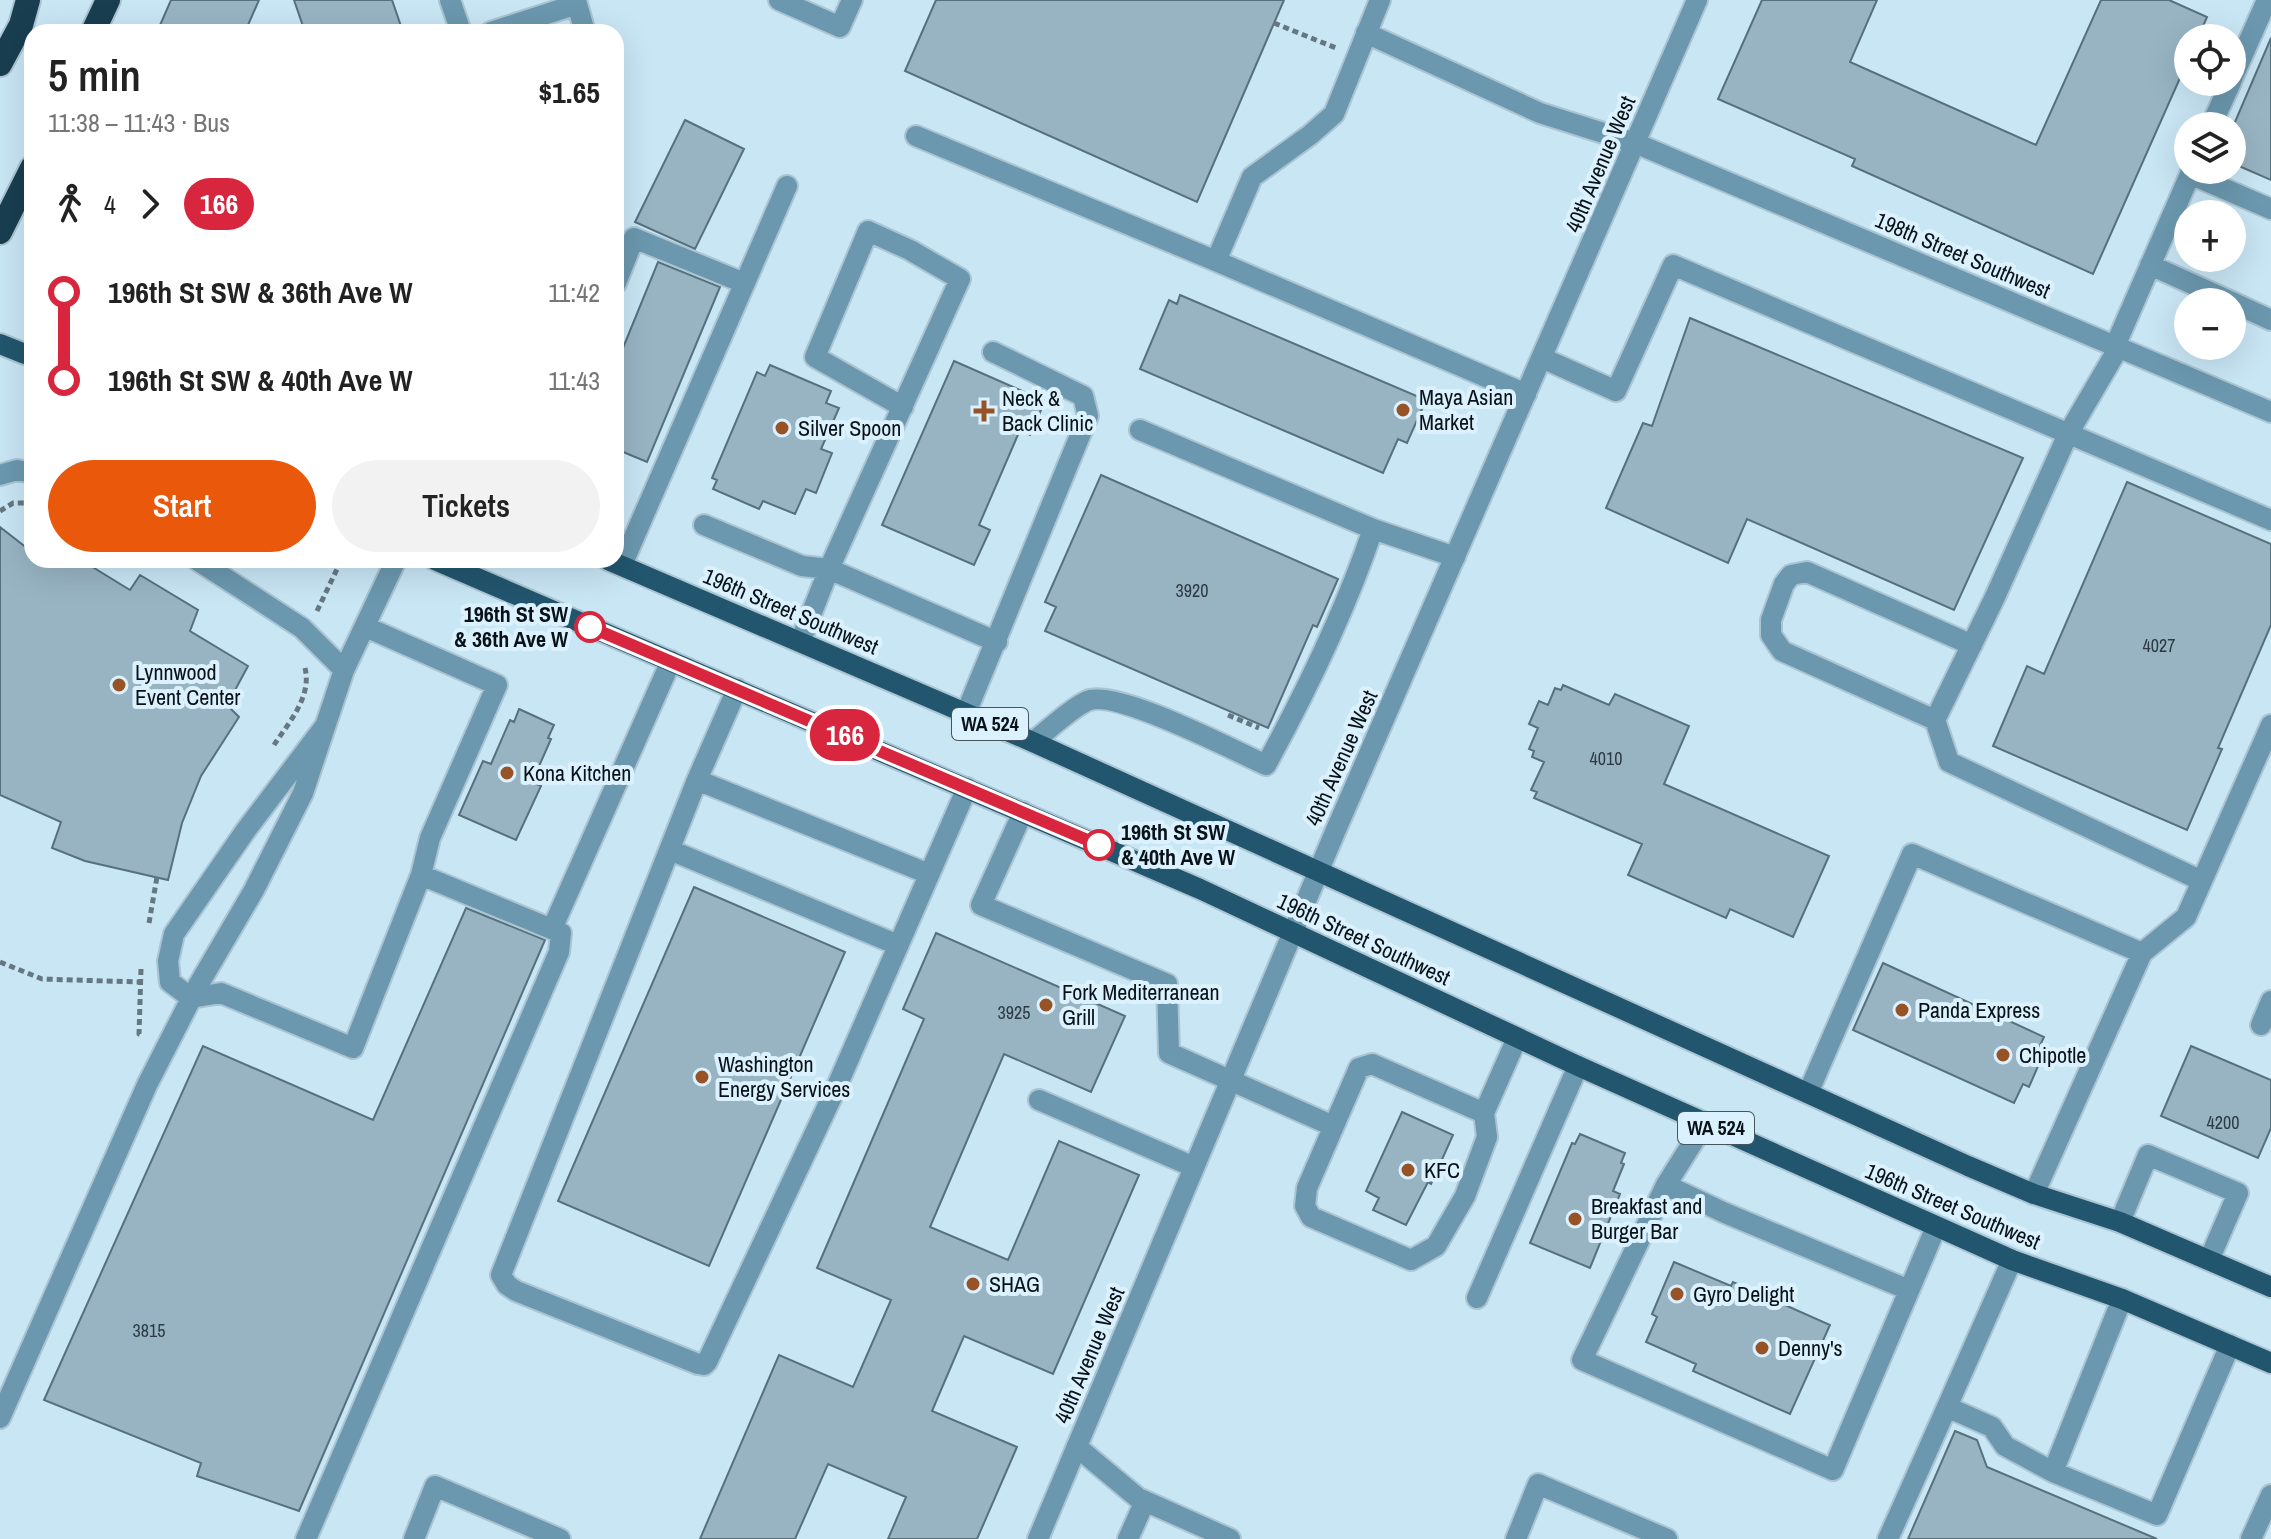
<!DOCTYPE html>
<html lang="en">
<head>
<meta charset="utf-8">
<style>
	body { margin:0; font-family:"Archivo Narrow",sans-serif; background:#f2f2f2; color:#222; height:100vh; display:flex; flex-direction:column; font-size:30px; white-space:nowrap }
	* { box-sizing:border-box; margin:0 }
	p { font-size:26px; color:#767676 }
	.icon { flex:none; width:44px; height:44px; fill:none; stroke:currentColor; stroke-width:2; stroke-linecap:round; stroke-linejoin:round }
	.map { position:relative; flex:1; overflow:hidden }
	.drawer { position:absolute; left:24px; top:24px; width:600px; height:544px; display:flex; flex-direction:column; background:#fff; border-radius:24px; box-shadow:0 8px 32px #0002 }
	.drawer>* { flex:none }
	.badge { padding:0 16px; border-radius:26px; font-size:28px; line-height:52px }
	.tools { position:absolute; left:2174px; top:24px; display:grid; gap:16px }
	.tools a { display:grid; place-items:center; width:72px; height:72px; border-radius:50%; background:#fff; box-shadow:0 8px 32px #0002; font-size:40px }
	.map>.badge { position:absolute; translate:-50% -50%; box-shadow:0 0 0 4px #fff }
	.legs { display:flex; align-items:center; gap:12px; height:88px; padding:0 24px; font-size:26px }
	.legs p { margin-inline-start:auto }
	.head { display:flex; align-items:center; justify-content:space-between; height:136px; padding:0 24px }
	h1 { font-size:44px; font-weight:600; line-height:60px }
	.action { display:flex; gap:16px; margin-top:auto; padding:16px 24px }
	.action a { flex:1; height:92px; border-radius:48px; background:#ea580c; color:#fff; font-size:32px; font-weight:600; line-height:92px; text-align:center }
	.action a+a { background:#f2f2f2; color:#222 }
	ul { padding:0 24px; list-style:none }
	li { display:flex; align-items:center; gap:28px; height:88px; font-size:30px }
	li i { display:grid; place-items:center; width:12px; height:100%; margin:0 10px; background:currentColor }
	li i::after { content:''; width:20px; height:20px; margin:-10px; border:6px solid; border-radius:50%; background:#fff }
	li p { margin-inline-start:auto }
	li:first-child i { background:linear-gradient(#0000 50%,currentColor 0) }
	li:last-child i { background:linear-gradient(currentColor 50%,#0000 0) }
	.map>svg:first-child { display:block }
	.building { fill:#98b4c3; stroke:#56707e; stroke-width:2 }
	.lines { fill:none; stroke-linecap:round; stroke-linejoin:round }
	.service-casing { stroke:#aac4d2; stroke-width:24 }
	.minor-casing { stroke:#aac4d2; stroke-width:24 }
	.tertiary-casing { stroke:#aac4d2; stroke-width:24 }
	.primary-casing { stroke:#aac4d2; stroke-width:24 }
	.motorway-casing { stroke:#aac4d2; stroke-width:28 }
	.path { stroke:#657882; stroke-width:5; stroke-dasharray:6 4; stroke-linecap:butt }
	.service { stroke:#6b98af; stroke-width:20 }
	.minor { stroke:#6b98af; stroke-width:20 }
	.tertiary { stroke:#6b98af; stroke-width:20 }
	.primary { stroke:#22566e; stroke-width:20 }
	.motorway { stroke:#183e50; stroke-width:24 }
	.line-1-casing { stroke:#fff; stroke-width:18 }
	.line-1 { stroke:#d7263d; stroke-width:12 }
	.poi-dot { fill:#975325; stroke:#dbf2fe; stroke-width:3 }
	.stop-1-dot { fill:#fff; stroke:#d7263d; stroke-width:4 }
	.labels { text-anchor:middle; stroke-width:8; stroke-linejoin:round; paint-order:stroke }
	.number-label { font-size:18px; fill:#2c3a43 }
	.shield { fill:#dbf2fe; stroke:#47555d; stroke-width:2 }
	.shield-label { font-size:20px; font-weight:bold; fill:#081218 }
	.street-label { font-size:22px; fill:#081218; stroke:#dbf2fe }
	.poi-label { font-size:22px; fill:#081218; stroke:#dbf2fe; text-anchor:start }
	.stop-label { font-size:22px; font-weight:bold; fill:#081218; stroke:#dbf2fe; text-anchor:end }
</style>
</head>
<body>
<div class="map">
<svg width="2271" height="1539" viewBox="0 0 2271 1539">
	<rect width="100%" height="100%" fill="#c9e6f5"/>
	<path class="building" d="M171,0h88l-14,32h-88z
		M294,0h98l11,32h-98z
		M936,0h348l-87,202 -292,-131z
		M1762,0h115l-27,62 186,83 65,-145h68l38,17 -9,21h-10v22l-95,214 -241,-108 3,-7 -137,-60z
		M2271,38v142l-39,-17v-34z
		M685,120l59,29 -49,100 -60,-27z
		M658,262l62,25 -73,175 -31,-13v-84z
		M1180,295l246,105 -19,43 -9,-4 -15,34 -243,-104 29,-69 8,4z
		M1690,318l333,140 -69,152 -207,-91 -19,44 -122,-55 37,-85 9,3z
		M954,361l91,40 -15,34 -10,-5 -41,95 11,5 -16,35 -92,-40z
		M770,365l61,26 -5,12 13,5 -18,41 11,4 -16,40 -10,-4 -11,25 -32,-13 -4,8 -46,-20 4,-9 -5,-2 45,-106 8,4z
		M1101,475l237,104 -21,48 -4,-2 -45,103 -223,-97 11,-24 -11,-5z
		M2127,482l144,62v81l-53,123 4,1 -35,81 -194,-84 34,-80 17,8z
		M0,527l32,25v8h49l49,30 10,-15 58,35 -8,21 58,35 -21,39 12,12 -38,59 -19,47 -14,57 -83,-19 -33,-13 9,-26 -61,-27z
		M1563,685l46,20 6,-11 74,32 -25,58 165,72 -36,81 -63,-28 -4,9 -98,-43 14,-31 -108,-46 3,-6 -6,-2 13,-28 -12,-5 2,-6 -5,-2 9,-21 -9,-4 10,-23 9,4 7,-17 6,2z
		M519,709l35,16 -6,13 3,1 -19,43 9,4 -25,54 -57,-25 24,-54 8,3 19,-44 4,2z
		M694,887l151,65 -136,314 -151,-65z
		M466,908l79,32 -246,571 -102,-35 4,-13 -157,-63 159,-354 170,74z
		M936,933l189,83 -34,76 -87,-38 -74,173 78,33 51,-119 80,34 -86,199 -89,-38 -32,75 85,36 -40,92h-89l18,-42 -78,-33 -33,75h-95l79,-184 74,32 38,-87 -74,-32 107,-249 -21,-10z
		M1883,963l161,74 -8,17 6,3 -13,30 -6,-3 -9,19 -161,-73z
		M2191,1046l80,34v48l-13,30 -97,-42z
		M1402,1112l51,23 -22,49 -3,-2 -22,43 -33,-15 6,-12 -13,-7z
		M1580,1134l45,19 -4,10 3,1 -11,27 7,3 -30,74 -60,-25 42,-100 3,1z
		M1674,1262l57,24 2,-4 97,43 -40,89 -97,-43 3,-7 -50,-22 11,-25 -5,-3z
		M1955,1431l22,9 10,27 170,72h-249z"/>
	<g class="lines">
		<defs>
			<path id="service" d="M450,0l11,32
				M779,0l61,27 12,-27
				M1380,0l-46,114 -24,21 -58,42 -36,84 310,133
				M491,32l86,-28 8,28
				M1366,33l174,80 95,30
				M2232,79l35,-79
				M2211,126l20,-44
				M916,136l300,125
				M2190,174l81,35
				M2150,265l82,37
				M616,283l18,-45 110,45
				M2232,302l39,18
				M2115,346l77,-176
				M2119,347l-51,87 -73,163 -60,123 14,42 253,119
				M1542,358l74,33 57,-126 598,255
				M903,407l-88,-50 53,-126 42,19 50,29 -131,290 168,73
				M1140,430l233,99
				M0,475l17,-5 15,3
				M704,525l98,41 27,3 -28,71
				M197,560l105,68 42,42
				M622,565l165,-379
				M366,627l131,58 -67,153 -9,37
				M737,689l-40,91 -196,495 6,10 9,6 182,73 6,1 3,-3 130,-276 130,-298
				M966,713l122,-297 -5,-20 -90,-44
				M1935,720l-153,-69 -11,-16v-15l13,-36 7,-9 16,-3 165,73
				M1033,742c15,-12 37,-33 54,-41 28,-13 148,50 179,64 42,-77 79,-153 107,-236l82,28
				M697,780l232,94
				M1023,812l-42,93 186,79 2,69 164,73
				M670,850l228,95
				M552,929l119,-268
				M2142,953l44,-36 85,-192
				M2261,1025l10,-24
				M1808,1093l104,-239 230,99 -108,241
				M1039,1100l155,67
				M1484,1113l-112,-49 -13,4 -52,120 -2,18 6,11 100,43 25,-14 29,-50 22,-59 -3,-24 33,-75
				M1705,1123l-39,62 -84,175 251,110 103,-243
				M1666,1185l59,28 184,77
				M2120,1222l28,-67 90,38 -29,67
				M2012,1260l-65,147 45,20 13,19 48,26
				M1477,1298l101,-232
				M2122,1299l-69,173 104,43 73,-170
				M0,1418l147,-333 49,-96 58,-99 49,-97 41,-123 52,-110
				M1077,1447l61,51 92,41
				M306,1539l253,-587 2,-19 -140,-58 -68,173 -132,-55 -30,5 -21,-16 -2,-21 6,-27 72,-104 79,-104
				M414,1539l21,-53 125,53
				M1128,1539l17,-38
				M1516,1539l22,-55 129,55
				M1888,1539l59,-132
				M2251,1539l20,-44"/>
			<path id="minor" d="M1635,143l636,269"/>
			<path id="tertiary" d="M1038,1539l297,-707 362,-832"/>
			<path id="primary" d="M0,344l25,10 7,-1
				M435,560l765,329 378,177 434,194 110,39 149,64
				M608,560l425,182 935,424 66,28 86,28 151,65"/>
			<path id="motorway" d="M93,32l15,-32
				M0,64l21,-39 7,-25
				M0,232l32,-64"/>
		</defs>
		<use href="#service" class="service-casing"/>
		<use href="#minor" class="minor-casing"/>
		<use href="#tertiary" class="tertiary-casing"/>
		<use href="#primary" class="primary-casing"/>
		<use href="#motorway" class="motorway-casing"/>
		<path class="path" d="M1274,23l62,25
			M0,511l13,-8h19
			M317,611l22,-46
			M1228,715l31,13
			M274,745c15,-23 38,-48 31,-77
			M149,923l8,-46
			M0,962l42,17 97,3
			M141,969l-2,65 4,2"/>
		<use href="#service" class="service"/>
		<use href="#minor" class="minor"/>
		<use href="#tertiary" class="tertiary"/>
		<use href="#primary" class="primary"/>
		<use href="#motorway" class="motorway"/>
	</g>
	<g class="lines">
		<defs>
			<path id="line-1" d="M590,627l509,218"/>
		</defs>
		<use href="#line-1" class="line-1-casing"/>
		<use href="#line-1" class="line-1"/>
	</g>
	<g class="poi-dot">
		<circle cx="1403" cy="410" r="8"/>
		<path d="M980 399h8v8h8v8h-8v8h-8v-8h-8v-8h8z"/>
		<circle cx="782" cy="428" r="8"/>
		<circle cx="119" cy="685" r="8"/>
		<circle cx="507" cy="773" r="8"/>
		<circle cx="1046" cy="1005" r="8"/>
		<circle cx="1902" cy="1010" r="8"/>
		<circle cx="2003" cy="1055" r="8"/>
		<circle cx="702" cy="1077" r="8"/>
		<circle cx="1408" cy="1170" r="8"/>
		<circle cx="1575" cy="1219" r="8"/>
		<circle cx="973" cy="1284" r="8"/>
		<circle cx="1677" cy="1294" r="8"/>
		<circle cx="1762" cy="1348" r="8"/>
	</g>
	<g class="stop-1-dot">
		<circle cx="590" cy="627" r="14"/>
		<circle cx="1099" cy="845" r="14"/>
	</g>
	<g class="labels">
		<g class="number-label">
			<text x="1192" y="597">3920</text>
			<text x="2159" y="652">4027</text>
			<text x="1606" y="765">4010</text>
			<text x="1014" y="1019">3925</text>
			<text x="2223" y="1129">4200</text>
			<text x="149" y="1337">3815</text>
		</g>
		<g class="shield">
			<rect x="952" y="708" width="76" height="32" rx="6"/>
			<rect x="1678" y="1112" width="76" height="32" rx="6"/>
		</g>
		<g class="shield-label">
			<text x="990" y="731">WA 524</text>
			<text x="1716" y="1135">WA 524</text>
		</g>
		<g class="street-label">
			<text transform="translate(1600 164) rotate(-67)" y="8">40th Avenue West</text>
			<text transform="translate(1963 255) rotate(23)" y="8">198th Street Southwest</text>
			<text transform="translate(791 611) rotate(23)" y="8">196th Street Southwest</text>
			<text transform="translate(1341 758) rotate(-66)" y="8">40th Avenue West</text>
			<text transform="translate(1364 939) rotate(25)" y="8">196th Street Southwest</text>
			<text transform="translate(1953 1206) rotate(23)" y="8">196th Street Southwest</text>
			<text transform="translate(1089 1355) rotate(-67)" y="8">40th Avenue West</text>
		</g>
		<g class="poi-label">
			<text x="1419" y="405">Maya Asian<tspan x="1419" dy="25">Market</tspan></text>
			<text x="1002" y="406">Neck &amp;<tspan x="1002" dy="25">Back Clinic</tspan></text>
			<text x="798" y="436">Silver Spoon</text>
			<text x="135" y="680">Lynnwood<tspan x="135" dy="25">Event Center</tspan></text>
			<text x="523" y="781">Kona Kitchen</text>
			<text x="1062" y="1000">Fork Mediterranean<tspan x="1062" dy="25">Grill</tspan></text>
			<text x="1918" y="1018">Panda Express</text>
			<text x="2019" y="1063">Chipotle</text>
			<text x="718" y="1072">Washington<tspan x="718" dy="25">Energy Services</tspan></text>
			<text x="1424" y="1178">KFC</text>
			<text x="1591" y="1214">Breakfast and<tspan x="1591" dy="25">Burger Bar</tspan></text>
			<text x="989" y="1292">SHAG</text>
			<text x="1693" y="1302">Gyro Delight</text>
			<text x="1778" y="1356">Denny's</text>
		</g>
		<g class="stop-label">
			<text x="568" y="622">196th St SW<tspan x="568" dy="25">&amp; 36th Ave W</tspan></text>
			<text x="1121" y="840" text-anchor="start">196th St SW<tspan x="1121" dy="25">&amp; 40th Ave W</tspan></text>
		</g>
	</g>
</svg>
<div class="tools">
<a><svg class="icon" aria-label="locate" viewBox="0 0 24 24"><circle cx="12" cy="12" r="6"/><path d="M12 2v4M12 18v4M2 12h4M18 12h4"/></svg></a>
<a><svg class="icon" aria-label="layers" viewBox="0 0 24 24"><path d="M12 4l9 5-9 5-9-5zM3 14l9 5 9-5"/></svg></a>
<a>+</a>
<a>−</a>
</div>
<b class="badge" style="left:845px;top:735px;background:#d7263d;color:#fff">166</b>
<section class="drawer">
<div class="head"><div><h1>5 min</h1><p>11:38 – 11:43 · Bus</p></div><b>$1.65</b></div>
<div class="legs"><svg class="icon" aria-label="walk" viewBox="0 0 24 24"><circle cx="13" cy="4" r="2"/><path d="M13 8l-2 6 4 7M11 14l-3 7M7 12l3-4h3l4 4"/></svg>4<svg class="icon" aria-label="forward" viewBox="0 0 24 24"><path d="M9 5l7 7-7 7"/></svg><b class="badge" style="background:#d7263d;color:#fff">166</b></div>
<ul>
<li><i style="color:#d7263d"></i><b>196th St SW &amp; 36th Ave W</b><p>11:42</p></li>
<li><i style="color:#d7263d"></i><b>196th St SW &amp; 40th Ave W</b><p>11:43</p></li>
</ul>
<div class="action"><a>Start</a><a>Tickets</a></div>
</section>
</div>
</body>
</html>
